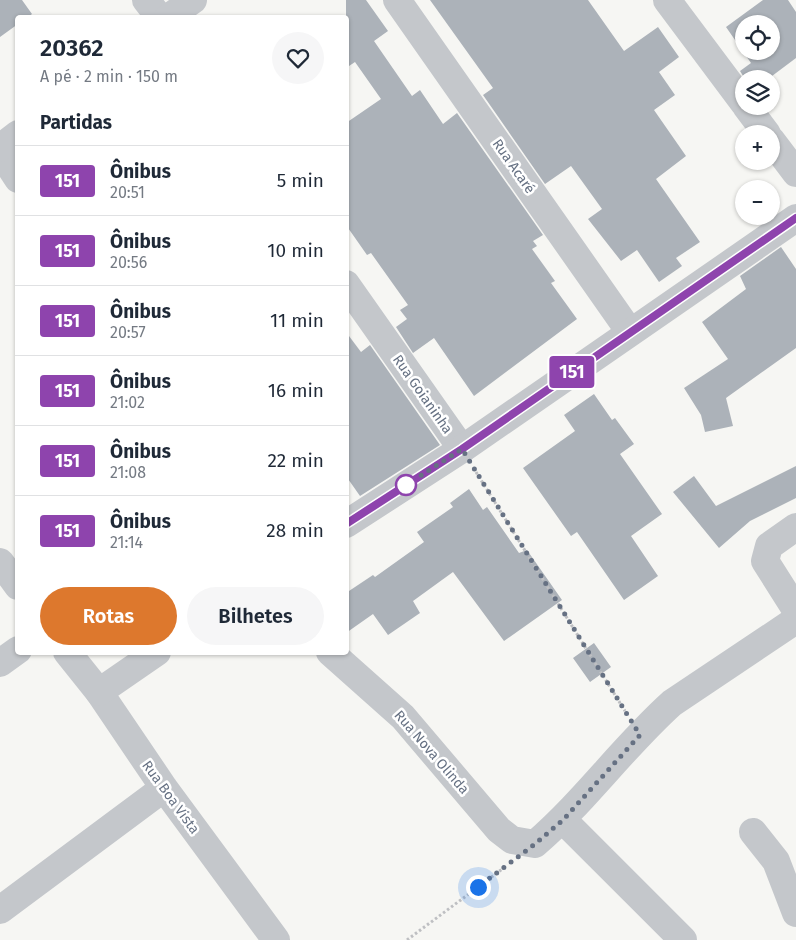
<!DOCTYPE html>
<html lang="pt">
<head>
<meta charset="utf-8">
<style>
	body { margin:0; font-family:"Fira Sans",sans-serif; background:#f6f6f7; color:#1f2937; height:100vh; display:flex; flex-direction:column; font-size:19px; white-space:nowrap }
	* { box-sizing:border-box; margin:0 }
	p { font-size:16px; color:#747a83 }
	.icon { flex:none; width:28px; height:28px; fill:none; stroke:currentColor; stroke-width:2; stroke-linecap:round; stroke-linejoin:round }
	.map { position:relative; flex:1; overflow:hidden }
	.sheet { position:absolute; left:15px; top:15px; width:334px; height:640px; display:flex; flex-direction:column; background:#fff; border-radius:5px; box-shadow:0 1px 4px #0004 }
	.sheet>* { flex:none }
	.badge { padding:0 10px; border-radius:4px; font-size:18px; line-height:32px }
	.controls { position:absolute; left:735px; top:15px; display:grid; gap:10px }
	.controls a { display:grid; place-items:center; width:45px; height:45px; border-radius:50%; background:#fff; box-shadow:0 1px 4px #0004; font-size:25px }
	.you { position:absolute; width:25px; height:25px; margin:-12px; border:4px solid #fff; border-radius:50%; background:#1a73e8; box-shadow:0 0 0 8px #1a73e833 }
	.map>.badge { position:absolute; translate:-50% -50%; box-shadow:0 0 0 2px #fff }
	h2 { padding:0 25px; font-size:19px; line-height:45px }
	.round { display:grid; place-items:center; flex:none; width:52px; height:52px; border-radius:26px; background:#f6f6f7 }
	.headline { display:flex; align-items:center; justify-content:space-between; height:85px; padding:0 25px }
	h1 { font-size:24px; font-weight:600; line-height:38px }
	.button { display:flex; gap:10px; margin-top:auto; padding:10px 25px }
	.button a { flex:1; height:58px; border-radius:30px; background:#dd782d; color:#fff; font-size:20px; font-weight:600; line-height:58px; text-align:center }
	.button a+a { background:#f6f6f7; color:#1f2937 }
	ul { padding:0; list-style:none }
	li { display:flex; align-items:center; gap:15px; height:70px; padding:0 25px; border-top:1px solid #e0e1e3 }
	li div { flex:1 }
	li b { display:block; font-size:19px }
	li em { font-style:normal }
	li .badge { min-width:55px; font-weight:700; text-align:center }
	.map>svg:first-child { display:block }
	.building { fill:#acb2b9; fill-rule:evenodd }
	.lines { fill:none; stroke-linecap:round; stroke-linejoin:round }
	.path { stroke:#bebfc2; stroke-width:3; stroke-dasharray:2.5 2.5; stroke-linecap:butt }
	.minor { stroke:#c4c7cb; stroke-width:28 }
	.tertiary { stroke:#c4c7cb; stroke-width:28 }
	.line-casing { stroke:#fff; stroke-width:11 }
	.line { stroke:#8e44ad; stroke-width:8 }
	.walk { stroke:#667183; stroke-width:5; stroke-dasharray:0 9 }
	.stop-dot { fill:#fff; stroke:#8e44ad; stroke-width:2.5 }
	.labels { text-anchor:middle; stroke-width:5; stroke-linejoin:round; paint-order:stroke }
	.street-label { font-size:14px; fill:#667183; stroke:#fff }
</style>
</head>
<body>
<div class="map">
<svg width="796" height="940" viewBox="0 0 796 940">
	<rect width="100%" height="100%" fill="#f6f6f3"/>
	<path class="building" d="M0,0h22l10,14 -5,4h-9v6l-18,13z
		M346,0h20l22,31 -14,10 38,55 8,-6 23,34 14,-11 86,122 -10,6 4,5 -5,3 23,32 -4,2 26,36 -103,77 -40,-58 -21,15 -17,-26 11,-8 -7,-9 8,-5 -37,-52 -4,2 -21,-30v-102l35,-24 -26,-37 -9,6z
		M430,0h158l36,51 34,-24 21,30 -20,15 16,23 -21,15 32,46 -30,23 44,63 -24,16 6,8 -23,16 -22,-32 -16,11 -33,-42 14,-10 -31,-43 -26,18 -62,-89 10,-7z
		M763,0h25l8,12v46l-28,21h-23l-5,-8 11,-8 -25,-36zM744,24h27v27h-27z
		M781,247l15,22v79l-70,50 7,28 -28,6 -4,-17 -17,-27 44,-29 -26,-37 44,-33 -6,-13z
		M346,332l15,20 9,-7 70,100 -80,51 -14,-20z
		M594,394l18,26 3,-2 19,26 -14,10 42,60 -31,22 27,40 -34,24 -47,-68 -6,4 -48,-68 52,-37 -11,-16z
		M796,466v32l-46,23 -31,27 -46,-56 21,-16 22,30z
		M469,489l14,21 4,-3 32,46 8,-3 35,50 -58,41 -51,-69 -40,29 7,12 -32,22 -15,-21 -27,19v-40l27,-18 2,2 49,-35 -7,-10 36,-25 -3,-4z
		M594,643l17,24 -21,15 -17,-24z"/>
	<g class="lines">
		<path class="path" d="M476,472l149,239
			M407,940l98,-73"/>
		<path class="minor" d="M146,0l14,18
			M397,0l233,332
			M0,151l18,28
			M346,284l116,165
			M796,527l-27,19 -4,15 31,49
			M0,562l18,24
			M330,652l73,65 96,113 13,10 23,4c50,-43 88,-97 137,-141l124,-83
			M99,692l65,96 112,152
			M563,820l120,120
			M753,832l23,29 20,52
			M0,910l164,-122"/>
		<path class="tertiary" d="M667,0l77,103
			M168,18l25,-18
			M746,106l21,28
			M771,140l25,33
			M0,148l18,-14
			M346,524l116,-75 334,-231
			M67,652l32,40 58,-40
			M0,663l18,-13"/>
	</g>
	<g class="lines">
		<defs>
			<path id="line" d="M346,524l116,-75 334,-231"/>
		</defs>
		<use href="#line" class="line-casing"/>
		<use href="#line" class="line"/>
		<path class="walk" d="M406,485l56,-36 178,286 -77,85 -28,24 -57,43"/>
	</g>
	<circle class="stop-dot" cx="406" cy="485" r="10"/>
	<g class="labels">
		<g class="street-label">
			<text transform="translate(514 166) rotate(55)" y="5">Rua Acaré</text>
			<text transform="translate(423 394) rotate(55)" y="5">Rua Goianinha</text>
			<text transform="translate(432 752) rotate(49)" y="5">Rua Nova Olinda</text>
			<text transform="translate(171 797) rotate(54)" y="5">Rua Boa Vista</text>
		</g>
	</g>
</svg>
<div class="controls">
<a><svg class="icon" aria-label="locate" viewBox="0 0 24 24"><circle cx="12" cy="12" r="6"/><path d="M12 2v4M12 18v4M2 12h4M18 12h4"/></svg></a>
<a><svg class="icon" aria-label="layers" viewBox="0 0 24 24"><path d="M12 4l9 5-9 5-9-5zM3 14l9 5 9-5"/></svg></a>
<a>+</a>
<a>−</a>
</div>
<div class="you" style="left:478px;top:887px"></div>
<b class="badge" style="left:572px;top:372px;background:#8e44ad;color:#fff">151</b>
<section class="sheet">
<div class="headline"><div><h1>20362</h1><p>A pé · 2 min · 150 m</p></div><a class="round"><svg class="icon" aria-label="heart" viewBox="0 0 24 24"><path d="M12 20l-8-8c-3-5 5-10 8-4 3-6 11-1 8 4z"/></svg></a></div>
<h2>Partidas</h2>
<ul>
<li><span class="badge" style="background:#8e44ad;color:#fff">151</span><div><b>Ônibus</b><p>20:51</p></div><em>5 min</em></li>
<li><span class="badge" style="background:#8e44ad;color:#fff">151</span><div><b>Ônibus</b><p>20:56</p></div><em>10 min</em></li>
<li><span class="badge" style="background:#8e44ad;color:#fff">151</span><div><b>Ônibus</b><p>20:57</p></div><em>11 min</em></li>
<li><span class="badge" style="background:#8e44ad;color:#fff">151</span><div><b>Ônibus</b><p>21:02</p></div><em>16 min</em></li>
<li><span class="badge" style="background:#8e44ad;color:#fff">151</span><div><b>Ônibus</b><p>21:08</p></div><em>22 min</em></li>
<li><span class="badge" style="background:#8e44ad;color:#fff">151</span><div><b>Ônibus</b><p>21:14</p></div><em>28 min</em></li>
</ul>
<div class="button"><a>Rotas</a><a>Bilhetes</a></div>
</section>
</div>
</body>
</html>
